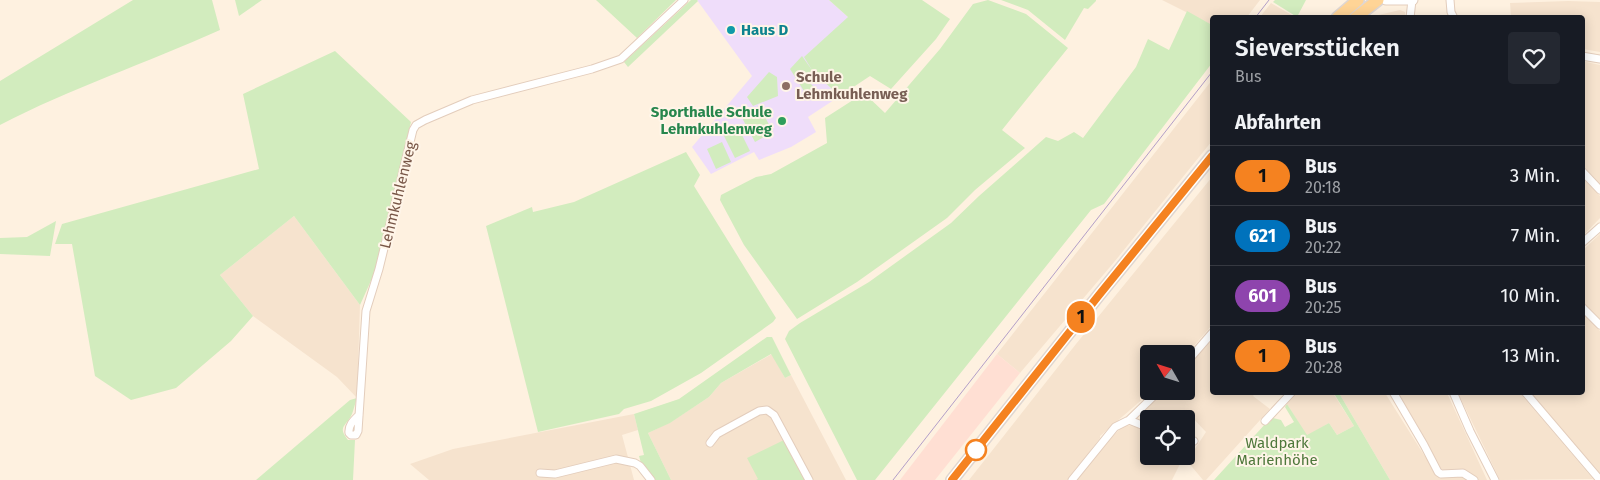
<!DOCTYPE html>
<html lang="de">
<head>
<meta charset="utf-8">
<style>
	body { margin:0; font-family:"Fira Sans",sans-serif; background:#242831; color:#f1f3f6; height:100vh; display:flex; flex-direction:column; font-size:19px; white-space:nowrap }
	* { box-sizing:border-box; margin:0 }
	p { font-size:16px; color:#9ea1a6 }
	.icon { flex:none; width:28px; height:28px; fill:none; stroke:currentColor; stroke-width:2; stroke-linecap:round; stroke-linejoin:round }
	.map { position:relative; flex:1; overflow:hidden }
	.side { position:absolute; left:1210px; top:15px; width:375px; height:380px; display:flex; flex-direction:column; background:#171b24; border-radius:5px; box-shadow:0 2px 12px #0003 }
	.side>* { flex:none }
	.badge { padding:0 10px; border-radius:16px; font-size:18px; line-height:32px }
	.needle { width:32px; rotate:309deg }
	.tools { position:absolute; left:1140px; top:345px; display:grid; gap:10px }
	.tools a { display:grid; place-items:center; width:55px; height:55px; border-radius:5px; background:#171b24; box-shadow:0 2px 12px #0003; font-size:25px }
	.map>.badge { position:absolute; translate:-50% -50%; box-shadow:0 0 0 2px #fff }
	h2 { padding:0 25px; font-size:19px; line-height:45px }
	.round { display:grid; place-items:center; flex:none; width:52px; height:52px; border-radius:5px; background:#242831 }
	.overview { display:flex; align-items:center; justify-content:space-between; height:85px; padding:0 25px }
	h1 { font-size:24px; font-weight:600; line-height:38px }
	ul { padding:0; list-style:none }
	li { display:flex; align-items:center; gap:15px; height:60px; padding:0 25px; border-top:1px solid #363941 }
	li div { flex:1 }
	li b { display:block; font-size:19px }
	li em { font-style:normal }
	li .badge { min-width:55px; font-weight:700; text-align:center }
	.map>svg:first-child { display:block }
	.residential { fill:#f6e3ce }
	.commercial { fill:#ffdfd3 }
	.education { fill:#efddfa }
	.green { fill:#d2ecbe }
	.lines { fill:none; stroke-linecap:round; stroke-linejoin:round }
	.minor-casing { stroke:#e3cdbc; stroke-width:9 }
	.tertiary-casing { stroke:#e3cdbc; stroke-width:11 }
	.primary-casing { stroke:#ded6d3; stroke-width:14 }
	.minor { stroke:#fff; stroke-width:7 }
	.tertiary { stroke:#fff; stroke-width:9 }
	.primary { stroke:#ffd496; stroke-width:11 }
	.tram { stroke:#b39fc8; stroke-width:1 }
	.line-casing { stroke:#fff; stroke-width:11 }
	.line { stroke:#f58220; stroke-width:8 }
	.culture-dot { fill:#0f9aa8; stroke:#fff5e8; stroke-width:2 }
	.education-dot { fill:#8d6e63; stroke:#fff5e8; stroke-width:2 }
	.leisure-dot { fill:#2e9e5b; stroke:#fff5e8; stroke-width:2 }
	.stop-dot { fill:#fff; stroke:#f58220; stroke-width:2.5 }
	.labels { text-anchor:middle; stroke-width:4; stroke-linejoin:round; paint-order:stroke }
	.culture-label { font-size:15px; font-weight:bold; fill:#0d838f; stroke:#fff5e8; text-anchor:start }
	.education-label { font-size:15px; font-weight:bold; fill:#785e54; stroke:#fff5e8; text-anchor:start }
	.leisure-label { font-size:15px; font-weight:bold; fill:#27864d; stroke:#fff5e8; text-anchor:end }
	.street-label { font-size:15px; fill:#775546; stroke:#fff5e8 }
	.park-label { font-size:15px; fill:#4e783b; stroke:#fff5e8 }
</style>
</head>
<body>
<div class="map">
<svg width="1600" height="480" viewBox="0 0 1600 480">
	<rect width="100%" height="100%" fill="#fef1e0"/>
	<path class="residential" d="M1162,0h98l-13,17 -35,1v7z
		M1568,1l32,1v50l-17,-3 -1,-31 -71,-1 -1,-14z
		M1271,3l24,14h-35z
		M1400,10l5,2v5h-33l2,-1z
		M1582,61l18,4v121l-17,-21z
		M1212,80v61l-97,120 -95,112 -23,-19z
		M1212,177v148l-26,30v-1h-37v37h3l-52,45v2l-32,42h-99l107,-136z
		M1583,177l17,19v22l-17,18z
		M294,216l66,89 -3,93 -20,-21 -84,-61 -33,-41z
		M1600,234v85l-17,-17 -1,-51z
		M1583,313l17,18v144l-70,-82 52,-1z
		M1212,340v52l43,1 -2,3 17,13 -64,71h-3l-16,-19 19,-29 -19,-20 -6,7h-32v5l-5,-3 -2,-4 1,-5 22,-21h21v-22z
		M772,354l13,24 6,-3 55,105h-175l-23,-47 23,-11 38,-25 12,-14z
		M1292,393h41l21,33 -17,9 -8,-12 -22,13 -22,-35z
		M1339,393h46l39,62 4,5 7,14 3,3 23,-2 9,5h-80z
		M1396,393h51l40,87h-10l-37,-11z
		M1458,393h62l73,86 -93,1z
		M634,414l4,16 -16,5 12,45h-205l-19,-16 43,-15z
		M1127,425l8,2 14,6v23h35l-12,24h-95l30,-38 14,-14z"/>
	<path class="commercial" d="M997,354l23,19 -85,107h-35z"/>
	<path class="education" d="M697,0h132l19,17 -35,55 27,24 -32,21 8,15 -25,15 -32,13 -5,-8 -43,22 -19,-27 60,-71z"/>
	<path class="green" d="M133,0h79l8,30c-73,33 -149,58 -220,95v-44z
		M235,0h27l-23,16z
		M596,0h80l-39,38z
		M691,0h6l1,1 -70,66 -4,-5z
		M829,0h93l28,19 -14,20 -45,50 -21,-13 -30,20 -27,-24 -5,9 9,9 -8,9 -19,-30 12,-13 10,14 -8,-13 44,-40z
		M988,0l38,14 42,34 -66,82 23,18 -50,42 -28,28 -90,64 -60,37 -53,-74 -24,-45 1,-5 35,-18 15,-3 56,-31 -2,-25 39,-25 21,20 55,-64 33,-45z
		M1001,0h95v1l-8,8 -4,-1 -19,32 -37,-30z
		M1275,0h31l-9,17 -24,-15z
		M1187,11l25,14v38l-108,141 -13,6 -216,270h-18l-72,-141 4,-8 11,-8 69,-41 82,-59 28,-27 67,-59 12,4 16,-9 9,6 53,-71 12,-28 21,11z
		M335,51l76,71 -37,152 -14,31 -66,-89 -74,59 33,41 -22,25 -55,47 -45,12 -36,-24 -23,-132h-17l7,-20 197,-55 -16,-75z
		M769,72l8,5 1,19 -25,10 -6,-9z
		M759,106l14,26 -18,10 -14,-26z
		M738,127l12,24 -15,7 -12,-24z
		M722,142l9,20 -15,7 -9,-20z
		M686,152l14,23 -6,11 82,132 -3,4 -72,51 -50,28 -27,8 -5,5 -81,18 -52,-206 46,-19 1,5 41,-10z
		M56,221l-6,35 -50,-2v-16l27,-1z
		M767,337h5l19,38 -6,3 -14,-24 -50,29 -12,14 -39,26 -22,10 23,47h-17l-13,-17 -2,-7 5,-1 -10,-41 45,-15z
		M1333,392l6,1 51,87h-176l53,-58 2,1 4,-5 8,2 4,7 9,-5 -9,-15 2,-3 20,31 22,-12 8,12 17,-9z
		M357,398c-2,5 -3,11 -5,16 -6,13 -15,12 -4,26h7l-2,40h-97l94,-80z
		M784,440l21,40h-49l2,-1 -11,-21z"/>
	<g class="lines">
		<defs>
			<path id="minor" d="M1450,0l1,12 3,6
				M1410,18l2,-18
				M1582,56l18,3
				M1582,171l18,19
				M1582,243l18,-16
				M1582,307l18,18
				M1186,363l26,-30
				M1393,392l31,53 14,27 3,2 22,-1 11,7
				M1453,392l17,39 25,49
				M1525,392l75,88
				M359,415c-5,5 -11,10 -10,18l2,2h5l2,-4 8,-120 13,-42 34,-139 3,-5 9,-5 47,-20 120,-31 29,-10 63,-59
				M1129,420l20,8
				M1265,421l27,-29
				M710,443l7,-9 42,-23 8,-1 7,5 35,65
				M1186,443h5l3,-2
				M540,473l15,1 61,-15 19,4 5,3 11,14
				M1072,480l43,-53 14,-7 30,-29"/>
			<path id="tertiary" d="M1386,0h27"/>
			<path id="primary" d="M1337,18l21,-18
				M1355,18l23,-18
				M952,480l147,-185 113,-139"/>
		</defs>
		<use href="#minor" class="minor-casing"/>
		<use href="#tertiary" class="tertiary-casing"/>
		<use href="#primary" class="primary-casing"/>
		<use href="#minor" class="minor"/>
		<use href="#tertiary" class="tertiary"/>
		<use href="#primary" class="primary"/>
		<path class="tram" d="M1255,18l14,-18
			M893,480l319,-408"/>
	</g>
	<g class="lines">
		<defs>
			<path id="line" d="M952,480l147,-185 113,-139"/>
		</defs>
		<use href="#line" class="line-casing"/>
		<use href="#line" class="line"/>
	</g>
	<circle class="culture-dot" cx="731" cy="30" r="5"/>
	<circle class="education-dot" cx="786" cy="86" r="5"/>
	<circle class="leisure-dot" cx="782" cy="121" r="5"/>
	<circle class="stop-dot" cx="976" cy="450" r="10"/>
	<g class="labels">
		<g class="culture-label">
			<text x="741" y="35">Haus D</text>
		</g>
		<g class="education-label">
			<text x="796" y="82">Schule<tspan x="796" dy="17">Lehmkuhlenweg</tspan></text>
		</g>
		<g class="leisure-label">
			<text x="772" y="117">Sporthalle Schule<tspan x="772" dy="17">Lehmkuhlenweg</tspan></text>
		</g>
		<g class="street-label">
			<text transform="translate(398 195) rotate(-76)" y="5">Lehmkuhlenweg</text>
		</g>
		<g class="park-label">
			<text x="1277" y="448">Waldpark<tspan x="1277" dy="17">Marienhöhe</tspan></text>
		</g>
	</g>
</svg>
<div class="tools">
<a><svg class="needle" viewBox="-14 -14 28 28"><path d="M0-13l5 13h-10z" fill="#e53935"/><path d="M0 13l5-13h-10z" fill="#9ea1a6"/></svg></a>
<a><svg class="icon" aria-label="locate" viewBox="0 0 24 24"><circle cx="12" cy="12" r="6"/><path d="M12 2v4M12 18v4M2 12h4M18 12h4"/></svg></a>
</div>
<b class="badge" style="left:1081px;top:317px;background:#f58220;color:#111">1</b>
<section class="side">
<div class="overview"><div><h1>Sieversstücken</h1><p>Bus</p></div><a class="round"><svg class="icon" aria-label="heart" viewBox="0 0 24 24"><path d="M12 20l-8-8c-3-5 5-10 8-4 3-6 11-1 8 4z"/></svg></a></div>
<h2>Abfahrten</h2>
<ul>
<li><span class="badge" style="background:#f58220;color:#111">1</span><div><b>Bus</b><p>20:18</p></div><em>3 Min.</em></li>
<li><span class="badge" style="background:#0072bc;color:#fff">621</span><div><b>Bus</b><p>20:22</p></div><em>7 Min.</em></li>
<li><span class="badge" style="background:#8e44ad;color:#fff">601</span><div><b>Bus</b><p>20:25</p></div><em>10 Min.</em></li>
<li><span class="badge" style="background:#f58220;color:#111">1</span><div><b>Bus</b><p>20:28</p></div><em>13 Min.</em></li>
</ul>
</section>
</div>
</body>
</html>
